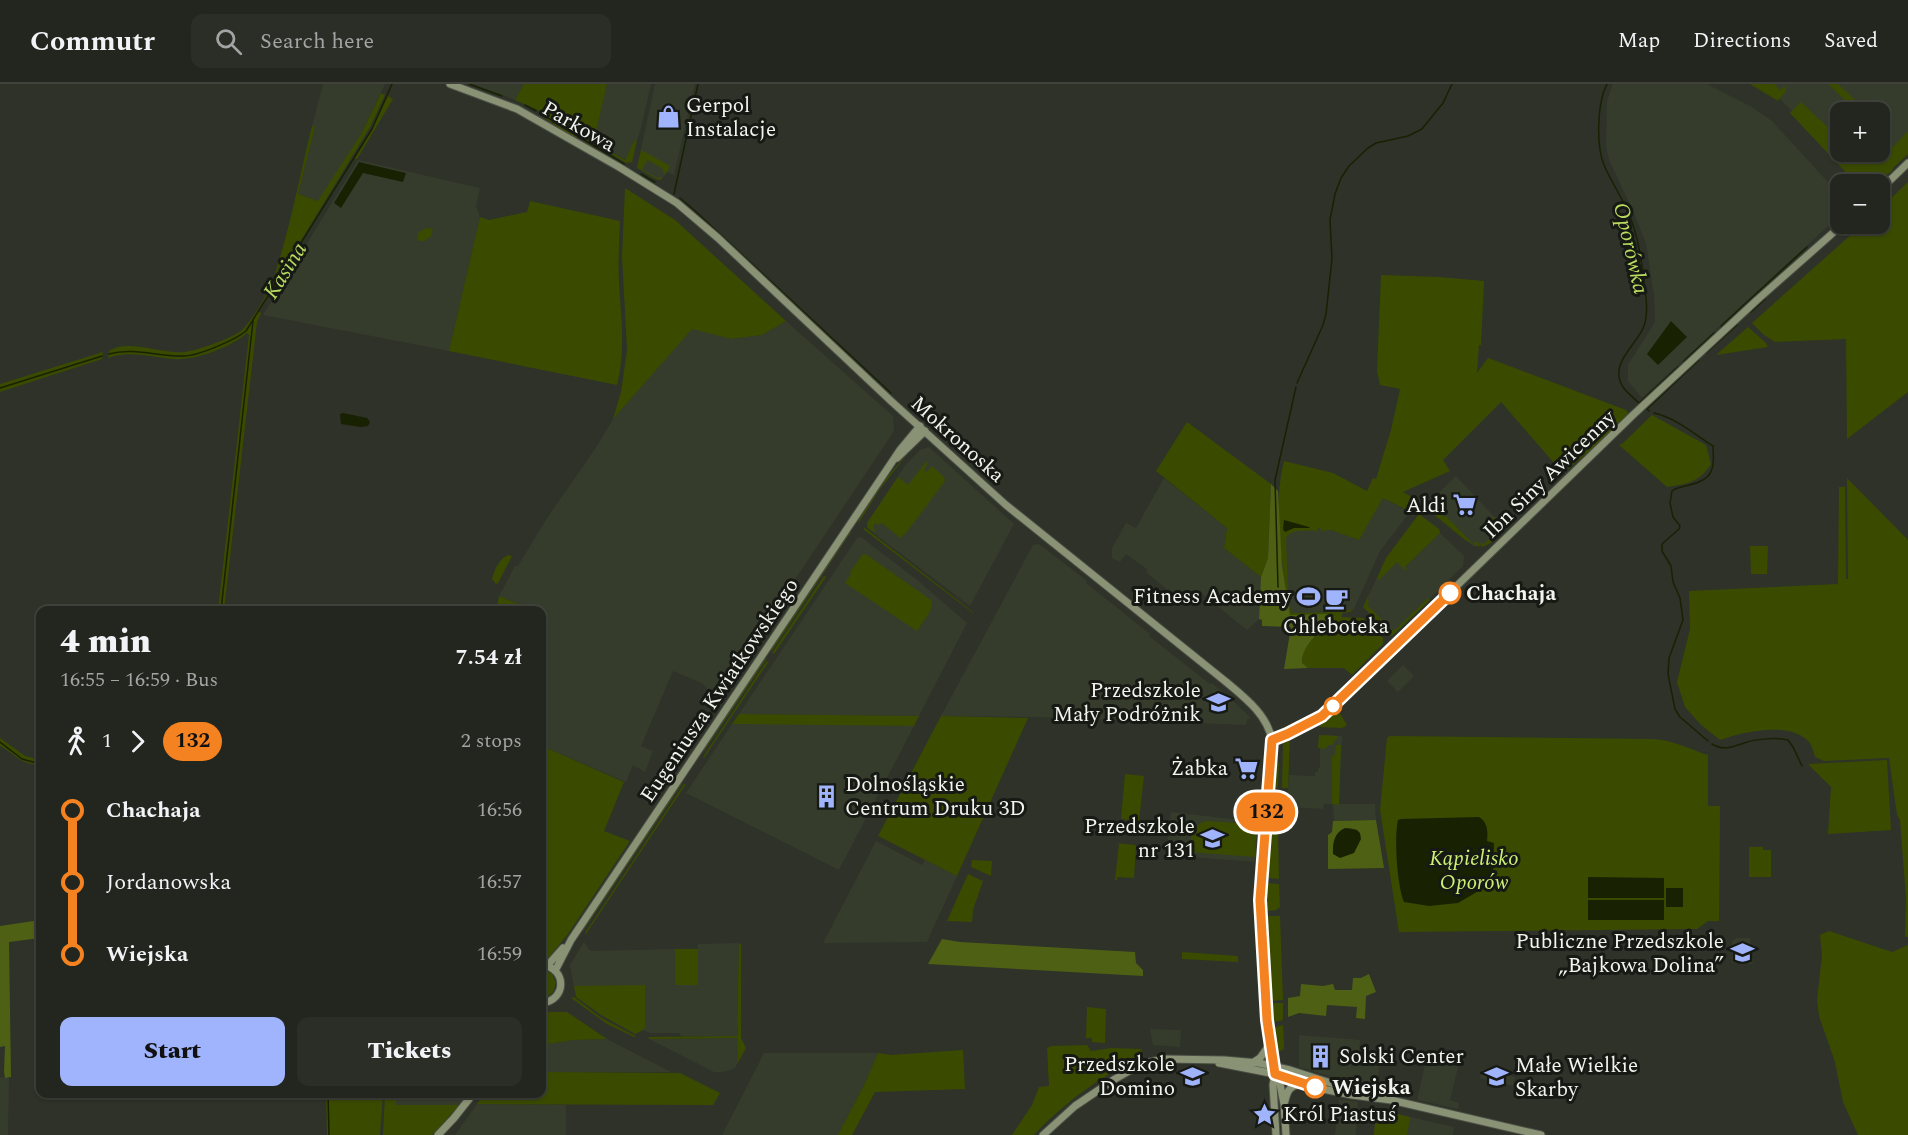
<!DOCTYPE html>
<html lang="en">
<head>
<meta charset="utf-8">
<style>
	body { margin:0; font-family:Spectral,serif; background:#2a2e27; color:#f1f3f6; height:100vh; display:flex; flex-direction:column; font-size:22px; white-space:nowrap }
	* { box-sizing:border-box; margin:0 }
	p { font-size:20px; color:#a2a5a4 }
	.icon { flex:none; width:33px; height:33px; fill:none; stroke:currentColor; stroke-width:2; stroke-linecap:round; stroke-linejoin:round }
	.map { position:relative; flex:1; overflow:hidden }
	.sheet { position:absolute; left:36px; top:522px; width:510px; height:492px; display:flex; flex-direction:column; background:#22261e; border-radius:12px; box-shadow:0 2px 4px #0004,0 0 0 2px #3f433c }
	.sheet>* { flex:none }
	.badge { padding:0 12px; border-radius:20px; font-size:21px; line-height:39px }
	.tools { position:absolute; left:1830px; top:18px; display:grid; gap:12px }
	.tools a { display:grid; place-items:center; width:60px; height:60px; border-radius:12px; background:#22261e; box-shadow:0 2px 4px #0004,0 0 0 2px #3f433c; font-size:30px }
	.map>.badge { position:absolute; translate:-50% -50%; box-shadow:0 0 0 3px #fff }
	.legs { display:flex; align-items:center; gap:9px; height:66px; padding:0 24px; font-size:20px }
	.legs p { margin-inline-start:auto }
	.summary { display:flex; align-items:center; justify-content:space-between; height:102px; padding:0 24px }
	h1 { font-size:33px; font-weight:800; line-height:45px }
	.button { display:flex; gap:12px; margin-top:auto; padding:12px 24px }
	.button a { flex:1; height:69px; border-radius:12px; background:#a0b3fd; color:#111; font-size:24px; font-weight:800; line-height:69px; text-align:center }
	.button a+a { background:#2a2e27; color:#f1f3f6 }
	ul { padding:0 24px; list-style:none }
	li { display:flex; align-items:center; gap:21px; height:72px; font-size:22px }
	li i { display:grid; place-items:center; width:9px; height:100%; margin:0 8px; background:currentColor }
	li i::after { content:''; width:15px; height:15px; margin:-8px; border:4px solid; border-radius:50%; background:#22261e }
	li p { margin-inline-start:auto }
	li:first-child i { background:linear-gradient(#0000 50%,currentColor 0) }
	li:last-child i { background:linear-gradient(currentColor 50%,#0000 0) }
	header { display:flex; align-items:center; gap:36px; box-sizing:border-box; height:84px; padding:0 30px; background:#22261e; border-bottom:2px solid #3f433c }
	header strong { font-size:28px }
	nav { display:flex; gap:33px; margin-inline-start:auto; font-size:21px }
	.search { width:420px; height:54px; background:#2a2e27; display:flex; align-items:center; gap:15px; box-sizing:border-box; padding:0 21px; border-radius:12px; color:#a2a5a4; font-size:22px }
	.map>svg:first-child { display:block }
	.built { fill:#363c2c; fill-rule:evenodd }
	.green { fill:#3a4b00 }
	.forest { fill:#4e6014; fill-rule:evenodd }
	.water { fill:#192103 }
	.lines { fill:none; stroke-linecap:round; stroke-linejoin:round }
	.stream { stroke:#192103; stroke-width:1.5 }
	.secondary-casing { stroke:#4b4e45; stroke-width:9 }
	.secondary { stroke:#899275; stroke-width:7 }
	.line-1-casing { stroke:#fff; stroke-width:14 }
	.line-1 { stroke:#f58220; stroke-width:9 }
	.stop-1-dot { fill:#fff; stroke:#f58220; stroke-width:3 }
	.labels { text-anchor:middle; stroke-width:6; stroke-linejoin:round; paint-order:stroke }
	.poi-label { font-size:21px; fill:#f2f5ee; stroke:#171914; text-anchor:end }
	.street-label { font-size:21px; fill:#f2f5ee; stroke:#171914 }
	.stop-label { font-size:21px; font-weight:bold; fill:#f2f5ee; stroke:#171914; text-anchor:start }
	.park-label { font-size:21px; font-style:italic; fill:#cdf174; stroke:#171914 }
	.water-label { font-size:22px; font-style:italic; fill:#b9dc5e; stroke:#171914 }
</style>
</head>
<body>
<header>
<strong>Commutr</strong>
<div class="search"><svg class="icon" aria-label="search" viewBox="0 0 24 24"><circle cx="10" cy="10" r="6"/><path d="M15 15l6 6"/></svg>Search here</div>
<nav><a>Map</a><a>Directions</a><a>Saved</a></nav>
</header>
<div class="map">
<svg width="1908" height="1051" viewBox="0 0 1908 1051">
	<rect width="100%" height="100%" fill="#2e3228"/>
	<path class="built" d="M323,0h62l-24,50 -42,67 -21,-7 17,-67 -3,-1z
		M473,0h51l-9,16z
		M607,0h44l-10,44 -4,12 -3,1 -9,19 -31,-19z
		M655,0h40l-21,91 -7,-3 -5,7 -4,1 -21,-12z
		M1613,0h94l45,23 20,14 68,74v20l-198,183 -14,-17v-16l27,-43 -1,-27 -8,-52 -12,-30 -25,-53 -3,-15 1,-44z
		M1750,0h158v68l-57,26 -61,-65 2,-2 -12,-12zM1840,28h40v40h-40z
		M358,76l122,28 -4,18 4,11 -31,134 -186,-36z
		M786,237l107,95 1,15 -178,267 -14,-15 -29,-12 -32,75 12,5 -8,21 -12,-7 -7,17 -84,-36v-117l5,-12 -5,-3v-4h-9l-34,-14 16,-30h3l29,-48 48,-69 18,-30 79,-91 39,11 31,-4z
		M929,363l85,77 -44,82 -103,-78v-5l37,-56 16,-17z
		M1456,392l48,51 -20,19h-11l-47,-41z
		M1164,394l63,50 -3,20 37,29 -2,42 -12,11 -46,-37 -8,10 -10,-8 -11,-1 -26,-22 2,-2 -22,-16 -6,8 -8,-4v-10l14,-25 10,5z
		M1383,414l27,14 -30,39 -26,58 -13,3 -51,3 -8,-50 -2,-49 67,19 11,5z
		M1440,449l24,23 -1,10 -69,68h-5l-26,-27 25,-52 17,12z
		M861,453l55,42 51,44 -48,93 -180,-2 118,-176z
		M1039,460l47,36v3l64,51 -1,2 61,48 2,-1 19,16 20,19 -4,1 -1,6 -209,-8 -96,-1 92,-171z
		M1403,581l11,11 -16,16 -11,-11z
		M732,640h88l94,2 -75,144 -153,-77z
		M1319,651l23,1 -3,68h36l1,16 -42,1 -1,-17h-9l-1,5 -36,-2 2,-32 26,1v-4h3v-4h2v-20h-2z
		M1171,728l78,9 1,-4 9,1 -3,44 -90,-7z
		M876,757l46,24 3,-5 32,16 -30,66 -104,1z
		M1736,854h14l3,26 -21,-1v-21z
		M584,858l6,9 85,-2v36h23v-41l41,-1 -2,81 1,12h-57l-1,-3h-30l-7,-3 2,-44h-71l-4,-21z
		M1150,945l31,1 -1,17 -27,-2z
		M1299,951l61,5 -1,14 25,2 -3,4 -5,27 -22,-7h-12l-43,-13z
		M739,954l-2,26 -2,4 -12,4h-9l-65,-33z
		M607,955l64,33h-129v-27l31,-5z
		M764,969h114l-13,30 -27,52h-116z
		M1427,972l32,8 -9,36 9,3 -1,6 -41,-9z
		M1185,983l16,2 -1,16 -16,-2z
		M1482,985l33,8 -2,9 -33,-8z
		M0,993l9,1 -1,57h-8z
		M396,1010h72l-8,11h-65z
		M1339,1015l19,3 -2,33h-21z
		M477,1020l89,1v30h-111z
		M1376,1025l78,18 -1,8h-79z"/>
	<path class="green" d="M524,0h83l-13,57 31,19 9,-19 3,-1 -5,22 -6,1 -32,-20 -3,4 -4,-5 2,-7 -4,-3 -4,5h-8l-30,-20 -5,-7 -23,-10z
		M1750,0h24l6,6 5,-4 1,5 -8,10z
		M1830,0h8l30,28h-11l-28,-27z
		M381,9l4,2 -15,32 -112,184 3,2 -4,9 -33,288h-6l31,-275 -2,-2c-16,14 -52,28 -74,26 -22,-2 -43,-9 -65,-1l1,-7c20,-13 54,4 76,1 14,-2 44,-13 56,-21 9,-8 26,-35 30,-46 18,-50 28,-107 41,-159l3,1 -17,67 20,7 43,-67z
		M388,12l5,3 -36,60 -2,-1 17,-29z
		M1840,16l13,12h-13v18l-10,-10 -2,-5 2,-5z
		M1801,18l39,37v13h40v-4l8,-5 5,4 15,-16v23l-15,14 -1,3 -19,13h-16l-67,-71z
		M641,66l29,16 -5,9 -3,-7 -15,-8 -5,10 15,8 5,-1v2l-4,1 -21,-12z
		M1908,98v210l-61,47 -1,-100 -71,3 -11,-7 -12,-12 111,-99h17v-15z
		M625,104l50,32 111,101 -24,14 -31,4 -39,-10 -79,90 8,-27 6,-42 -5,-94z
		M530,117l90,20c-1,20 -2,41 -1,61 2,35 7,68 -2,103l-168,-34 31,-134 9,3 38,-8z
		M426,144l7,1 -2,7 -7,5h-5l-2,-3 2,-6z
		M1381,191l58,2 45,4 -3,64h-2l-2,28 11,-15 138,52 2,3 -1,3 -29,28 -32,27h-5l-60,-69 -58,58 7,11 -47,21 9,5 -7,12 -22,-11 -24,42 -28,-10 -10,1 -1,-3h-3v3c-10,0 -25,-3 -31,7l2,55 3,20 50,-1 13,-3 -4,3 -8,1v4l21,1 20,20v6l-31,31 -8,-7h-36l-6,-5c-1,-18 21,-34 32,-46l-9,-3 -35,1c-7,-47 -18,-107 -6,-154l49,12 34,18 6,-13 3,1 15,-49 9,-41 -20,-4 -3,-14z
		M1748,243l18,16 2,4 -52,8z
		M103,268l-1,7 -102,33v-8z
		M1652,331l54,30 5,19c-11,18 -24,20 -44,23l-48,-42 4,-2z
		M1187,338l84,62 -3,74 -7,19 -37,-29 3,-20 -71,-57z
		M909,368l-29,37 -22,35 1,-7 27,-39z
		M926,378l2,1 -4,7 3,2 5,-6 12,11 1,4 -39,52 -6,5 -18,-15 -3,2 -4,-2 -2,3 2,5 -1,1 -6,-4 -1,-5 31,-46 10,8z
		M1847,394l61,62v397h-3l1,-39 -6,-78 -3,-5 -8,-57 -65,3 -9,-4c-2,-8 -4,-16 -12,-20 -20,-14 -61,-5 -83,3l-19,-15 -16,-18 -8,-25 13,-53 -1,-38 149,-7 1,-97h6l1,92h2z
		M1428,416h5l4,4 -1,4 8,9 2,-1 27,28 4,-3 2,3v3l-14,-7 -38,-31 -3,-4z
		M1419,430l20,15 1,4 -35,34 2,2 -2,1 -8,-8 -18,18 -2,-2 9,-20z
		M1495,433l9,10v4l-15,13 -7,3 -1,-5 3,2 15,-14 -8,-10z
		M865,444l108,84v1l-110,-84z
		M853,447l-4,4 -78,117 1,-5 76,-113z
		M1750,462h18l-1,28h-16z
		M863,470l4,1 64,45c4,10 -9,22 -14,31l-72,-48 6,-9 -1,-2z
		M508,471l4,1 -1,2 -13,25 -2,1 -4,-5c3,-10 6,-19 16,-24z
		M824,492l2,1 -52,77 -2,-1z
		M1371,505l-4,10 2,3 -2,3 17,17 2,-1 -3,5 -20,-19z
		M499,512l34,14h-37z
		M1428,514l2,2 -38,36 -2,-1v-3l4,-3 1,1z
		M767,574l-63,93 -1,-1 60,-91z
		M769,577l-65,97 -1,-1 63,-95z
		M1338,626l9,15 -5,3 -23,-1v-4z
		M739,630l180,2 -5,10 -182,-2z
		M941,632l87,2 -71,158 -79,-40z
		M1319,651l19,1 -6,9h-4l-3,4 -7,-1z
		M1390,652l263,3c20,1 36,10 55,16v51h12l-1,115h-11l-11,8 -298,3 -19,-122 7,-72z
		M1290,653l-2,51h-6l1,-46z
		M0,654l25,18 15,4v6c-23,-4 -22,-10 -40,-20z
		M1336,661h5l-2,60 -7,-1v-48l3,-1z
		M542,662l82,36 -20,49 26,10 -62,93 -19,23 -7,1z
		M1273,676h3l3,4 -1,24 -5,-1 -2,-5z
		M1887,676l4,70 -63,4 3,-47 -23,-23z
		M1125,690l19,2 -5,45 -18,-2z
		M682,700l-99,147v-4l95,-141z
		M684,700h2l-100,150 -1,-1z
		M1278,708v37h-6l-4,-5 2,-26 2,-4z
		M1207,737l50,3 -2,33 -65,-5c1,-14 1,-28 17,-31z
		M1272,748h6l1,47 -11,-1 -3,-3 3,-38z
		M1115,759l20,2 1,1 -2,32 -17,-1v3h-2l4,-36z
		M1749,763h14v3h8v27h-22z
		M972,776l20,1 -1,15 -20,-9z
		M968,790l15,7 -10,29 -1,12 -25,-1z
		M1266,799l13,1 1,23 -4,3 -8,1 -4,-4v-22z
		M1269,832h11l3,84 -12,1 -3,-4 -3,-77z
		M1829,847l63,21 16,-7v190h-50l-15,-33 -8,-40 -16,-46 -2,-16 5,-44 -2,-21z
		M739,860h2v94l5,10 -9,16 1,-26 -89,1v-2l89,-1 -1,-12z
		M675,865h23v36h-23z
		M1182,868l56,4v6l-56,-3z
		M542,885l10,5 4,9 -3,9 -6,5 -5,1z
		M645,901v42l-2,3 -8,4 -34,-19 -25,-18 -2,-11z
		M574,913l26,20 37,20h-3l-27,-13 -36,-26z
		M1272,919h11v16l-2,2 -9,1 -2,-17z
		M1087,923l19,2 -1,34 -13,-1v-4h-6z
		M550,928h17l40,27 -34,1 -31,5v-30z
		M1283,941l1,24 -9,5 -2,-25 2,-2z
		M1087,961l4,6 20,-3 30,1 3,7c-41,18 -79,46 -110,79h-22l20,-30 7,-18 10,-1 -2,-38 4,-2z
		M963,966l2,39 -90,3 -23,43h-14l27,-52 13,-30 13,2z
		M542,988l138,1 40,20 -7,12 -236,-1 7,-10h58z
		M326,1010h57l-3,41h-53z
		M385,1010h11v11h64l-28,30h-49z
		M1376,1025l34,8 -3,18h-33z"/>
	<path class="forest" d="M1271,400l7,7 4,74 8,50 35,-1 10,2c-12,13 -34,29 -33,47l6,5 -24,1 7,-42 -29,-1v-6l-3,-1 2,-42 7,-19z
		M1376,736l8,48 -56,1v-34l4,-3 1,-11zM1349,744l8,2 -24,24c0,-14 2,-22 16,-26z
		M40,836v18l-31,4 2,135 -6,1 -1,-6 1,-26 -5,1v-121z
		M942,855l18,3 175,10 1,11 7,7v6l-215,-12z
		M1369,890l7,18 -10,4 -1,23 -9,-1 1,-11 -30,-2 -1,11 -27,-3 -11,4v-19l12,-2 1,-12 22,2 10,-2 2,6h17l1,-12h8z"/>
	<path class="water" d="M359,78l47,11 -3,9 -40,-9 -22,35 -7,-5z
		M1671,237l16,16 -29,28 -11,-11z
		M343,329l24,5 3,4 -2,4 -7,1 -20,-3 -1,-10z
		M1284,436l25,7 1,1h-16l-9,4 -2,-3z
		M1479,733c9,5 9,16 8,24l7,2 -1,34 -4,1 -7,11 -24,14 -29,3 -25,-4c-7,-17 -10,-65 -6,-82l3,-1z
		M1345,744l12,2 3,3 1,6 -7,14 -14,5 -7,-4c0,-12 1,-21 12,-26z
		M1588,793l76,1v20h-76z
		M1666,804h17v19h-17z
		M1588,816h76v20h-76z"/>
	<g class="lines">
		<path class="stream" d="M469,0l33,12
			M1607,0c-10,19 -11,61 -3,81 7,17 18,32 25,49 10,24 13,50 16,76 2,12 3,24 -1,36 -7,19 -36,38 -21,61 4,6 11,11 16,16l39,-36
			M525,21l11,6
			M543,31l81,49
			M641,90l14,8
			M674,110l24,-110
			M680,114l13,11 198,184
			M1751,228l14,-13
			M1721,242l86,-79
			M1706,269l31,-28
			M109,270c26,-7 49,3 75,2 14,0 51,-16 62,-25l126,-202 20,-45
			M1684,277l30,-28
			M1297,299l26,-58 3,-11 6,-55 -2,-39 5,-26 6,-16 8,-12 19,-18 8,-5 32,-7 14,-7 21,-26 9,-19
			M0,304l102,-32
			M1649,327l-2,-2 52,-49
			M1654,329c22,5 40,21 59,33 1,22 2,33 -24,39 -6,2 -12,2 -17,6l-2,12 3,14 7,9 -1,3 -17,15v7l9,15 2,16 7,16 3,22 -14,38 -1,16 7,35 5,8 28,24
			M1278,503l-3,-107 21,-93
			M221,526l32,-289
			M0,658l22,17 18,5
			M1712,660c11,7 20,3 32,-1 11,-4 32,-6 44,-3l5,7 9,19
			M328,1010l1,41"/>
		<defs>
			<path id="secondary" d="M450,0l67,25 102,58 58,36 41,35 173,163 115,104 219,176c19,16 42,33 47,59l-12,160 8,126 5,40 2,8 5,10 4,20 2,31
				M1880,106l28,-27
				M897,374l28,-27
				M1272,656l43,-20 20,-16 299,-290 123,-114 86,-76
				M542,881c25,3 25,35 0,38
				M547,882l16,-18
				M555,887l16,-31 329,-490 20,-24
				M1254,978l6,-4 10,-14
				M1219,979l56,11 43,14 34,7 39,5 150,35
				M1275,990l-2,11 3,50
				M1285,1017c2,-10 5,-16 17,-17
				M438,1051l16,-17 19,-24
				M1043,1051l32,-29 40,-27 26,-15 23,-5 60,1 35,3 31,7 85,27"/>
		</defs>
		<use href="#secondary" class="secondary-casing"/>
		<use href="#secondary" class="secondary"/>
	</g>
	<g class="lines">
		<defs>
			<path id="line-1" d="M1315,1003l-40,-13 -8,-54 -7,-120 12,-160 15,-6 35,-18 128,-123"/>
		</defs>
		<use href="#line-1" class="line-1-casing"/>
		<use href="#line-1" class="line-1"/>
	</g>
	<defs>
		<symbol id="shop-bare" viewBox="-9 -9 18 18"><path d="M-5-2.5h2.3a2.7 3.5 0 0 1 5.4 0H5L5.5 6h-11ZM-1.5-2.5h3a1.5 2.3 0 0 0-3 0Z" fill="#a0b3fd" stroke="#171914" stroke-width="2.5" paint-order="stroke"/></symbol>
		<symbol id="supermarket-bare" viewBox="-9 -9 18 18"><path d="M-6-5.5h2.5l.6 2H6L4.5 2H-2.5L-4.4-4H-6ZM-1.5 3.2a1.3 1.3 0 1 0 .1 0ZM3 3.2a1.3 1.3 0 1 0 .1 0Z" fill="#a0b3fd" stroke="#171914" stroke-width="2.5" paint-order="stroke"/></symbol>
		<symbol id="stadium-bare" viewBox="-9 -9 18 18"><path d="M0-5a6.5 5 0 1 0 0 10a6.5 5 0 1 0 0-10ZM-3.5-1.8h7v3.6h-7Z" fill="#a0b3fd" stroke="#171914" stroke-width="2.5" paint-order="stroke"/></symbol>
		<symbol id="cafe-bare" viewBox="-9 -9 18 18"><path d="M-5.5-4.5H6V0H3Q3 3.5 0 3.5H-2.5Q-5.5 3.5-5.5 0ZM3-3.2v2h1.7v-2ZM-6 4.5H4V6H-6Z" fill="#a0b3fd" stroke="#171914" stroke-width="2.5" paint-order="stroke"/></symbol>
		<symbol id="school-bare" viewBox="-9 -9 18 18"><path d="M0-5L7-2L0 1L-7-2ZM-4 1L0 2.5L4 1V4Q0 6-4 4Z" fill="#a0b3fd" stroke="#171914" stroke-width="2.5" paint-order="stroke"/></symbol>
		<symbol id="building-bare" viewBox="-9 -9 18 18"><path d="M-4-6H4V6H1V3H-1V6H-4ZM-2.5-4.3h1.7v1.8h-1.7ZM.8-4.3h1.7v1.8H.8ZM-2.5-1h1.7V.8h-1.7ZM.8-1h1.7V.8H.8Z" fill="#a0b3fd" stroke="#171914" stroke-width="2.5" paint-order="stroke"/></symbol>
		<symbol id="sight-bare" viewBox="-9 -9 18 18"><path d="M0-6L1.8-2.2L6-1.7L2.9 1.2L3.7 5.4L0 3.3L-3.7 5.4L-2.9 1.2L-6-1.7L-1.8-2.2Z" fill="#a0b3fd" stroke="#171914" stroke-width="2.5" paint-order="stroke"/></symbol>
	</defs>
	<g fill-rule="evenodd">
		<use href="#shop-bare" x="652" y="16" width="33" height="33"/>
		<use href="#supermarket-bare" x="1448" y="404" width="33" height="33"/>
		<use href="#stadium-bare" x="1292" y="496" width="33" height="33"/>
		<use href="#cafe-bare" x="1320" y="498" width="33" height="33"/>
		<use href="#school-bare" x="1202" y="602" width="33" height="33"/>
		<use href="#supermarket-bare" x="1230" y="668" width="33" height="33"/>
		<use href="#building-bare" x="810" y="696" width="33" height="33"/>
		<use href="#school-bare" x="1196" y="738" width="33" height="33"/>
		<use href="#school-bare" x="1726" y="852" width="33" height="33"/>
		<use href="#building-bare" x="1304" y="956" width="33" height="33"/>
		<use href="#school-bare" x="1176" y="976" width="33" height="33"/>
		<use href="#school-bare" x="1480" y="976" width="33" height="33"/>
		<use href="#sight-bare" x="1248" y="1014" width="33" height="33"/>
	</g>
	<g class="stop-1-dot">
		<circle cx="1450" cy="509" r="10"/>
		<circle cx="1333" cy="622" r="8"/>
		<circle cx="1315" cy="1003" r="10"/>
	</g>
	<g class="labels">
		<g class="poi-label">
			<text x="686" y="28" text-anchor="start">Gerpol<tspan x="686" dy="24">Instalacje</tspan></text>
			<text x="1446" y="428">Aldi</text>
			<text x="1291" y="519">Fitness Academy</text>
			<text x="1336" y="549" text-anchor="middle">Chleboteka</text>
			<text x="1201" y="613">Przedszkole<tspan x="1201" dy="24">Mały Podróżnik</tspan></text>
			<text x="1228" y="691">Żabka</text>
			<text x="845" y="707" text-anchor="start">Dolnośląskie<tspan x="845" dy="24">Centrum Druku 3D</tspan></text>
			<text x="1195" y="749">Przedszkole<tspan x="1195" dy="24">nr 131</tspan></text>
			<text x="1724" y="864">Publiczne Przedszkole<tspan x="1724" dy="24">„Bajkowa Dolina”</tspan></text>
			<text x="1339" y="979" text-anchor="start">Solski Center</text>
			<text x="1175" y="987">Przedszkole<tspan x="1175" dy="24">Domino</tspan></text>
			<text x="1515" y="988" text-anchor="start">Małe Wielkie<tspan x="1515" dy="24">Skarby</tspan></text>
			<text x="1283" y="1037" text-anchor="start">Król Piastuś</text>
		</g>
		<g class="street-label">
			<text transform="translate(579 42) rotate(30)" y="7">Parkowa</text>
			<text transform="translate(958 355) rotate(42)" y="7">Mokronoska</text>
			<text transform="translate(1549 390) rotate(-44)" y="7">Ibn Siny Awicenny</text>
			<text transform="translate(719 606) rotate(-56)" y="7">Eugeniusza Kwiatkowskiego</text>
		</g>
		<g class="stop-label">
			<text x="1466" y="516">Chachaja</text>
			<text x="1332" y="1010">Wiejska</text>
		</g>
		<g class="park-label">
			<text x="1474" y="781">Kąpielisko<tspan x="1474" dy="24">Oporów</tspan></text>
		</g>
		<g class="water-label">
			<text transform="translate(1632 164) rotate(77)" y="8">Oporówka</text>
			<text transform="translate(284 186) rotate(-58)" y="8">Kasina</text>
		</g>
	</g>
</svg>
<div class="tools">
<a>+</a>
<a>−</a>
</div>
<b class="badge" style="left:1266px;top:728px;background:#f58220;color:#111">132</b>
<section class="sheet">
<div class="summary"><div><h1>4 min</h1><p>16:55 – 16:59 · Bus</p></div><b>7.54 zł</b></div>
<div class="legs"><svg class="icon" aria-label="walk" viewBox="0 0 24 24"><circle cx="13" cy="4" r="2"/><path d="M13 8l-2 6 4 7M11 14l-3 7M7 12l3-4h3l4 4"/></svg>1<svg class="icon" aria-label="forward" viewBox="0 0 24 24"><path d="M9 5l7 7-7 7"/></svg><b class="badge" style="background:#f58220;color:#111">132</b><p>2 stops</p></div>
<ul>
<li><i style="color:#f58220"></i><b>Chachaja</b><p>16:56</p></li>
<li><i style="color:#f58220"></i><span>Jordanowska</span><p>16:57</p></li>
<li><i style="color:#f58220"></i><b>Wiejska</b><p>16:59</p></li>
</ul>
<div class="button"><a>Start</a><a>Tickets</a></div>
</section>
</div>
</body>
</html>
